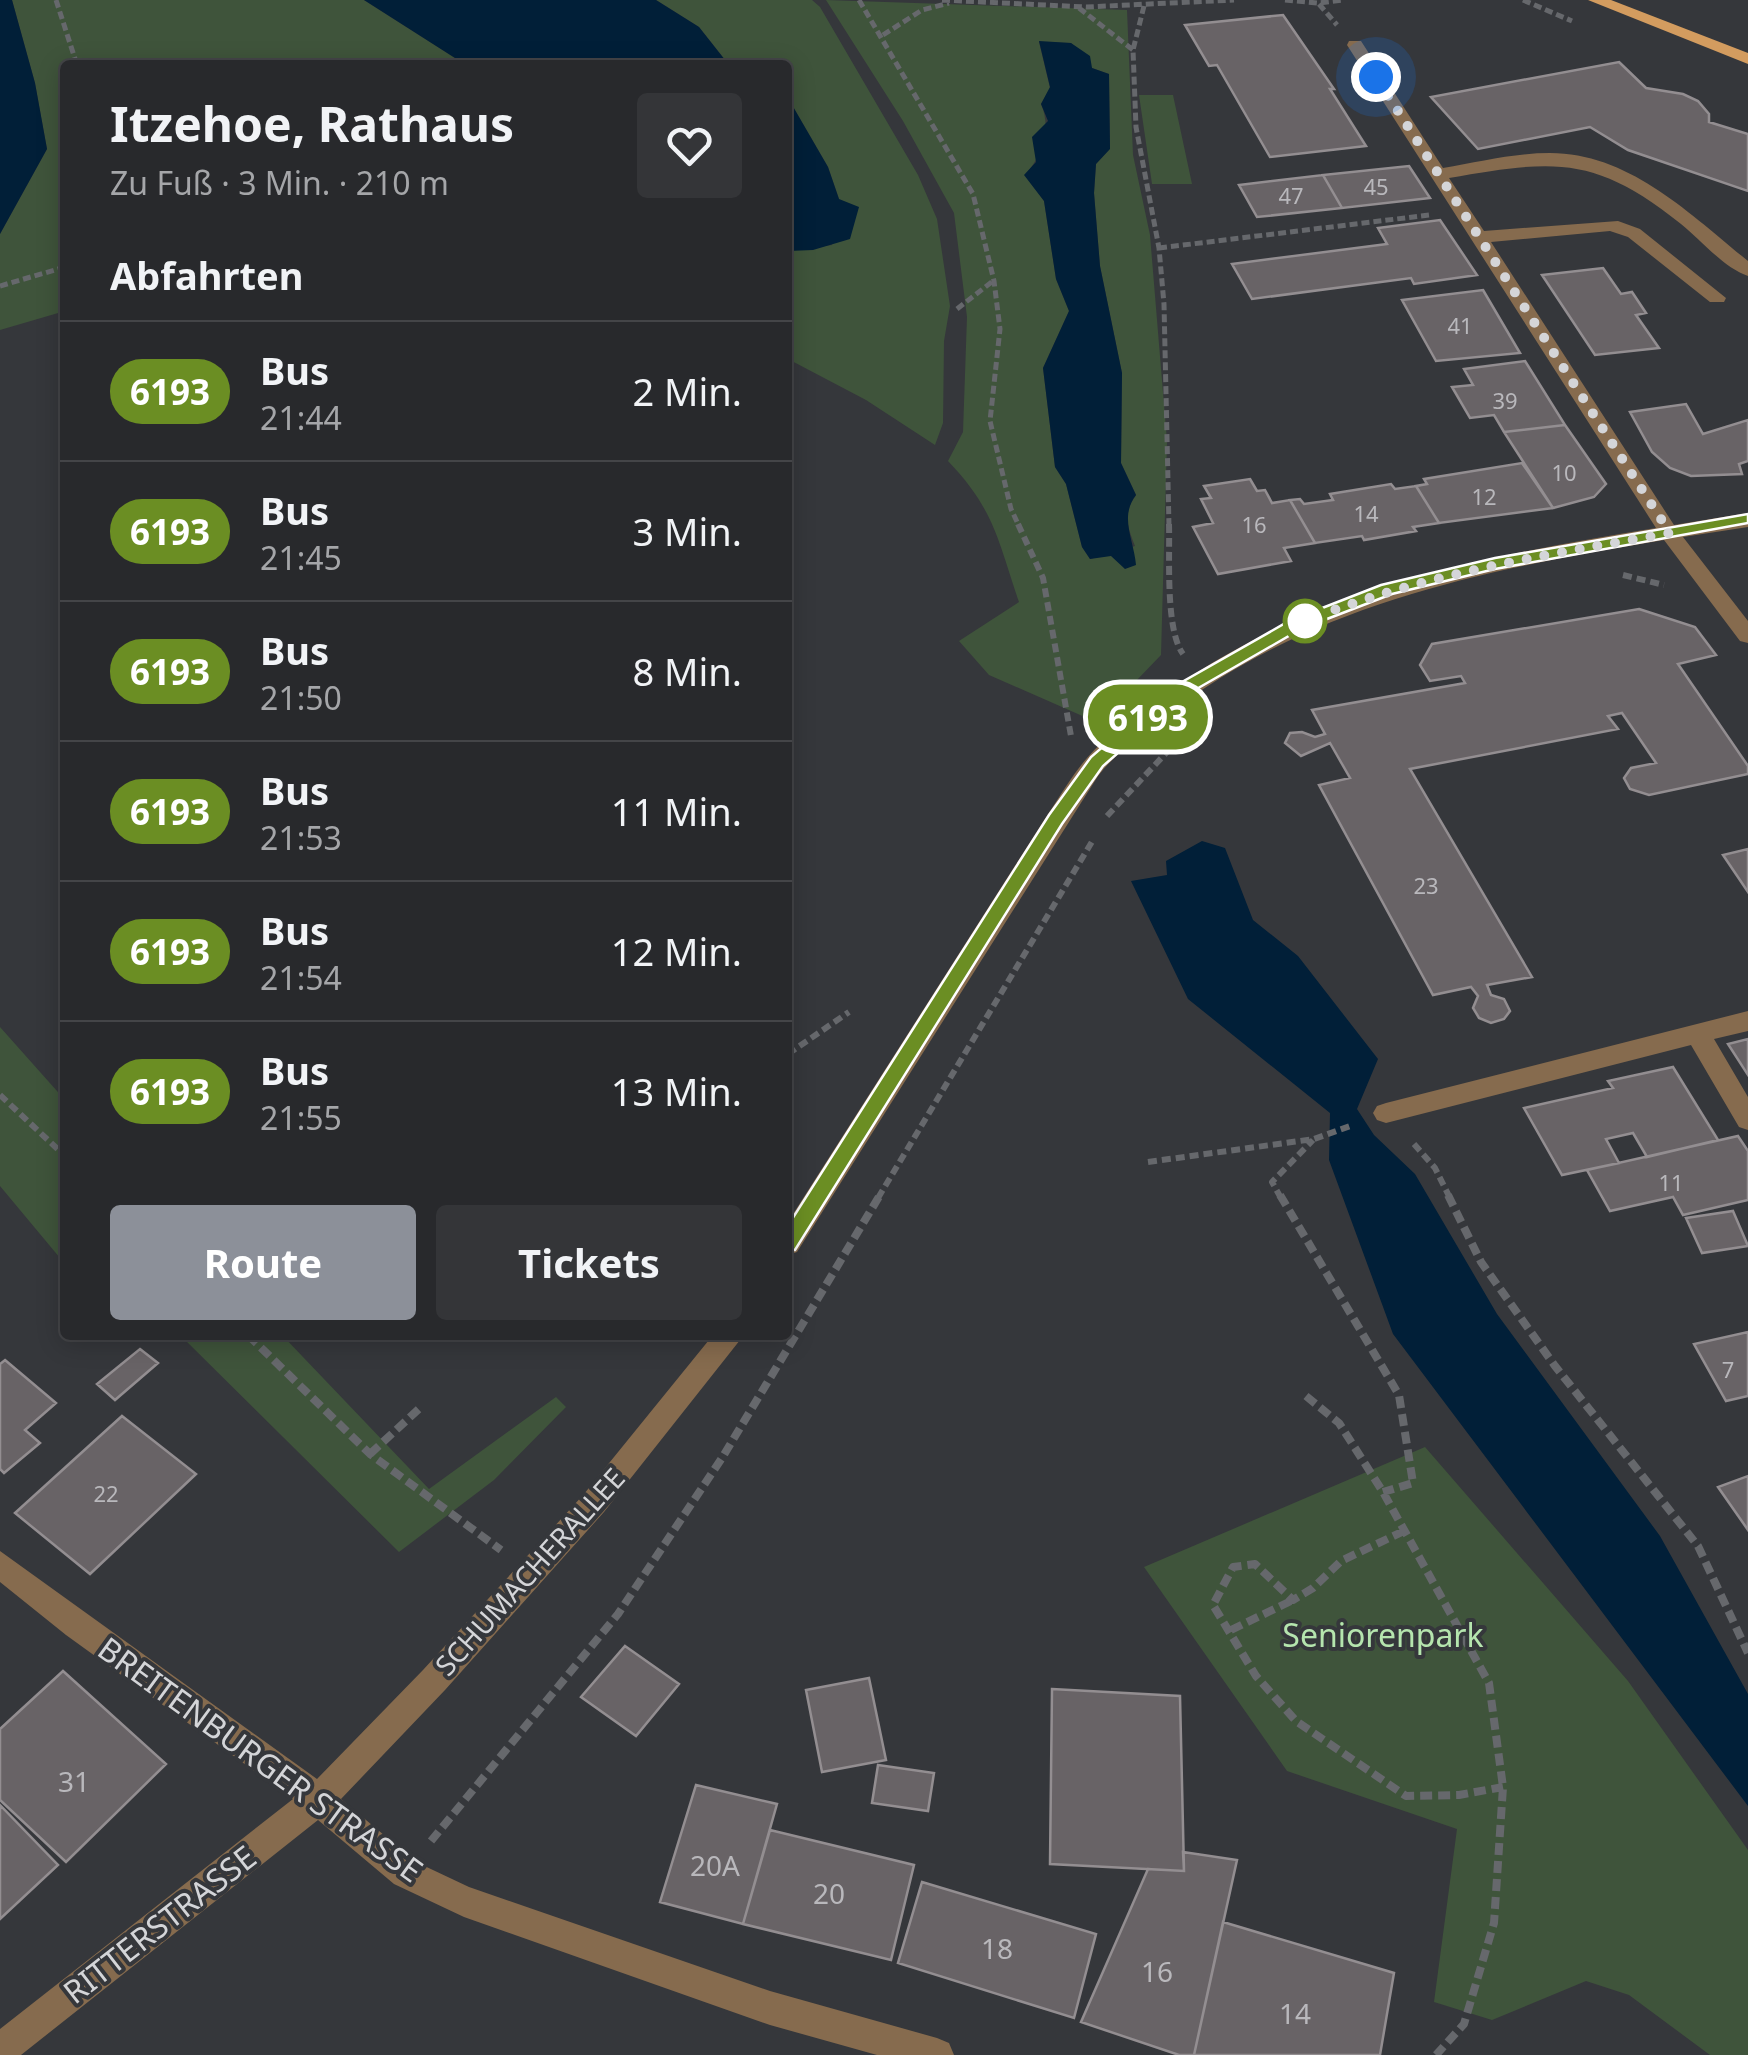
<!DOCTYPE html>
<html lang="de">
<head>
<meta charset="utf-8">
<style>
	body { margin:0; font-family:"Noto Sans",sans-serif; background:#343538; color:#f1f3f6; height:100vh; display:flex; flex-direction:column; font-size:38px; white-space:nowrap }
	* { box-sizing:border-box; margin:0 }
	p { font-size:32px; color:#a5a6a9 }
	.icon { flex:none; width:55px; height:55px; fill:none; stroke:currentColor; stroke-width:2; stroke-linecap:round; stroke-linejoin:round }
	.map { position:relative; flex:1; overflow:hidden }
	.side { position:absolute; left:60px; top:60px; width:732px; height:1280px; display:flex; flex-direction:column; background:#28292c; border-radius:10px; box-shadow:0 5px 25px #0003,0 0 0 2px #444548 }
	.side>* { flex:none }
	.badge { padding:0 20px; border-radius:32px; font-size:35px; line-height:65px }
	.you { position:absolute; width:50px; height:50px; margin:-25px; border:8px solid #fff; border-radius:50%; background:#1a73e8; box-shadow:0 0 0 15px #1a73e833 }
	.map>.badge { position:absolute; translate:-50% -50%; box-shadow:0 0 0 5px #fff }
	h2 { padding:0 50px; font-size:38px; line-height:90px }
	.round { display:grid; place-items:center; flex:none; width:105px; height:105px; border-radius:10px; background:#343538 }
	.head { display:flex; align-items:center; justify-content:space-between; height:170px; padding:0 50px }
	h1 { font-size:48px; font-weight:700; line-height:75px }
	.cta { display:flex; gap:20px; margin-top:auto; padding:20px 50px }
	.cta a { flex:1; height:115px; border-radius:10px; background:#8c9099; color:#fff; font-size:40px; font-weight:700; line-height:115px; text-align:center }
	.cta a+a { background:#343538; color:#f1f3f6 }
	ul { padding:0; list-style:none }
	li { display:flex; align-items:center; gap:30px; height:140px; padding:0 50px; border-top:2px solid #444548 }
	li div { flex:1 }
	li b { display:block; font-size:38px }
	li em { font-style:normal }
	li .badge { min-width:110px; font-weight:700; text-align:center }
	.map>svg:first-child { display:block }
	.green { fill:#3f543b; fill-rule:evenodd }
	.water { fill:#011f38 }
	.building { fill:#686366; stroke:#938e91; stroke-width:2.5 }
	.lines { fill:none; stroke-linecap:round; stroke-linejoin:round }
	.path-far2 { stroke:#66686c; stroke-width:5; stroke-dasharray:8 4; stroke-linecap:butt }
	.path-far1 { stroke:#66686c; stroke-width:6; stroke-dasharray:9 5; stroke-linecap:butt }
	.path { stroke:#66686c; stroke-width:8; stroke-dasharray:12 6; stroke-linecap:butt }
	.minor { fill:#866b4e; fill-rule:evenodd }
	.major { fill:#d39c5f; fill-rule:evenodd }
	.line { fill:#6b8e23; stroke:#fff; stroke-width:2.5 }
	.walk { stroke:#d4d5d8; stroke-width:10; stroke-dasharray:0 18 }
	.stop-dot { fill:#fff; stroke:#6b8e23; stroke-width:5 }
	.labels { text-anchor:middle; stroke-width:8; stroke-linejoin:round; paint-order:stroke }
	.number-label { font-size:22px; fill:#b9b8bc }
	.street-label { font-size:28px; fill:#d4d5d8; stroke:#35373b }
	.near-number-label { font-size:28px; fill:#b9b8bc }
	.near-park-label { font-size:32px; fill:#b5e5ae; stroke:#35373b }
	.near-street-label { font-size:32px; fill:#d4d5d8; stroke:#35373b }
</style>
</head>
<body>
<div class="map">
<svg width="1748" height="2055" viewBox="0 0 1748 2055">
	<rect width="100%" height="100%" fill="#35373b"/>
	<path class="green" d="M12,0h352l102,65h-401v246l-65,19v-96l47,-85 -12,-66z
		M656,0h156l8,7 98,168 19,44 13,87 -6,35 -1,82 -8,22 -69,-45 -78,-41v-108l44,-6 7,-46 -11,-32 -40,-69v-33h-59l-30,-38z
		M826,0l301,10 6,145 17,80 17,206 -6,214 -25,26 -49,37 -98,-43 -30,-34 60,-39c-21,-61 -24,-92 -71,-141l15,-29 4,-115 -13,-104 -51,-92zM1039,42l32,1 21,25 17,6 1,74 -14,16 -2,29 6,73 22,107 -1,90 15,32c-13,18 -9,31 -1,51l-45,13 -8,-12 -16,-63 -11,-17 -12,-99 26,-57 -13,-32 -12,-78 -19,-26c17,-19 27,-46 16,-71l9,-16z
		M1139,95h34l19,89h-40z
		M0,1027l65,73v164l-65,-78z
		M180,1335h102l147,154 127,-92 10,10 -72,73 -95,72z
		M1425,1447l203,234 120,169v205h-38l-81,-60 -43,-14 -94,39 -58,-18 23,-173 -170,-58 -143,-204z"/>
	<path class="water" d="M0,0h12l23,83 12,66 -47,85z
		M364,0h292l43,27 30,38h-263z
		M1039,41l32,2 19,13 2,12 17,6 1,75 -14,15 -2,29 6,73 22,107 -1,90 15,32c-17,22 -2,45 0,70l-11,4 -14,-13 -21,3 -8,-12 -16,-63 -11,-17 -12,-99 26,-57 -13,-32 -12,-78 -20,-26 12,-13 -4,-25 16,-16 -7,-17 9,-17z
		M788,98l40,69 11,32 20,8 -9,32 -37,11 -25,1z
		M1202,841l23,7 28,72 45,36 80,103 -21,50 17,26 41,39 82,140 163,222 88,158v112l-355,-472 -64,-174 1,-47 -142,-114 -57,-118 36,-6 -1,-14z"/>
	<path class="building" d="M1283,15l51,74h-4l36,57 -96,11 -53,-92 -8,1 -24,-41z
		M1619,62l27,26 37,6 15,7 11,13v8l39,12v57l-120,-41 -38,-23 -112,22 -47,-52z
		M1409,166l21,32 -88,10 -19,-33z
		M1323,175l19,33 -85,9 -18,-32z
		M1440,220l37,55 -63,9 -3,-6 -159,21 -20,-35 155,-20 -9,-16z
		M1603,268l18,26 11,-2 14,21 -10,2 23,33 -64,7 -53,-80z
		M1483,290l37,63 -84,8 -34,-61z
		M1525,361l40,64 -61,7 -10,-17 -24,3 -18,-31 21,-2 -9,-16z
		M1686,404l17,30 45,-14v41l-9,3 3,10 -51,2 -21,-8 -18,-16 -22,-40z
		M1565,425l41,59 -12,13 -41,11 -49,-76z
		M1522,463l31,45 -114,15 -23,-37 11,-2 -3,-5z
		M1250,479l7,12 8,-1 7,13 18,-3 25,43 -31,5 7,13 -73,13 -25,-47 20,-4 -12,-24 10,-1 -7,-12z
		M1391,484l4,5 21,-3 23,37 -26,4 3,4 -52,9 -2,-4 -47,7 -25,-43 10,-1 4,5 29,-4 -3,-6z
		M1639,609l56,18 21,28 -38,9 70,102v8l-99,21 -19,-6 -6,-11 7,-10 25,-5 -34,-50 -14,3 10,13 -208,40 122,208 -45,8 4,10 13,4 6,12 -6,8 -13,4 -12,-5 -6,-10 5,-12 -7,-9 -38,8 -114,-210 31,-7 -20,-35 -29,13 -16,-13 5,-10 12,-1 13,5 10,-3 -13,-24 153,-27 -4,-7 -31,5 -10,-16 12,-21z
		M1748,849v43l-25,-37z
		M1748,1039v36l-20,-31z
		M1673,1067l45,73 -71,17 -14,-24 -27,6 13,24 -57,12 -38,-67 89,-20 -5,-7z
		M1738,1136l10,15v49l-65,15 -10,-18 -63,14 -23,-41z
		M1733,1211l15,35 -46,7 -16,-35z
		M1748,1332v64l-22,5 -32,-57z
		M140,1349l18,14 -43,37 -18,-16z
		M5,1360l51,43 -31,27 15,13 -36,30 -4,-4v-105z
		M122,1416l74,58 -106,100 -75,-61z
		M1748,1476v54l-30,-43z
		M625,1646l54,38 -43,52 -55,-39z
		M63,1671l103,93 -100,98 -66,-62v-71z
		M869,1678l17,82 -64,12 -16,-82z
		M1052,1689l128,7 4,175 -134,-7z
		M878,1765l56,8 -6,38 -56,-8z
		M696,1785l81,19 -34,120 -83,-22z
		M0,1805l58,60 -58,54z
		M770,1830l144,35 -23,95 -148,-36z
		M1183,1852l54,8 -43,195h-15l-98,-33 67,-153 36,2z
		M922,1882l174,52 -22,84 -176,-55z
		M1223,1922l171,51 -14,82h-186z"/>
	<g class="lines">
		<path class="path-far2" d="M56,0l21,65
			M859,0l114,194 21,87 6,48 -10,92 21,88 8,17
			M942,0l144,7 148,-7
			M1285,0l33,3 25,-3
			M1523,0l49,21
			M1319,4l18,21
			M1144,6l-11,44 3,77 23,121 5,56 5,222
			M1079,8l54,42
			M883,35l39,-25 27,-7
			M1159,248l270,-33
			M0,286l65,-19
			M957,309l36,-28"/>
		<path class="path-far1" d="M1018,524l25,54 28,158
			M1169,524c1,31 -4,106 14,130
			M1623,575l41,10
			M1107,816l60,-64
			M788,1054l61,-42
			M0,1095l65,61
			M1414,1144l21,24 15,30
			M1148,1162l166,-23 39,-14
			M878,1198l215,-358
			M1281,1198l-9,-16 41,-42"/>
		<path class="path" d="M1280,1195l119,200 14,88 -30,9
			M1448,1195l33,67 74,104 143,180 50,107
			M248,1335l122,119 131,96
			M1306,1396l33,27 44,69 106,191 14,104 -9,136 -30,101 -28,31
			M370,1454l51,-47
			M1404,1531l-63,30 -28,27 -20,12 -38,-36 -22,3 -20,38 43,71 40,45 110,75 53,-1 44,-8
			M1231,1630l62,-30
			M431,1841l187,-227 104,-156 158,-263"/>
		<path class="minor" d="M1349,41h12l82,127c35,-6 71,-15 107,-15 79,0 140,61 198,108v15c-24,-8 -47,-36 -67,-52 -87,-70 -128,-64 -232,-46l35,53 134,-10 22,8 86,69 -2,4h-14l-82,-65 -18,-6 -119,11 183,283 74,-12v14l-65,10 65,84v22l-8,-2 -76,-101c-175,29 -347,62 -492,171 -26,20 -54,39 -74,65l-301,476 -9,3v-33l260,-408c13,-19 24,-39 39,-56 20,-23 46,-41 70,-58 146,-109 322,-143 499,-172l-309,-483z
			M1748,1011v20l-34,8 34,58v33l-9,-3 -48,-82 -305,78 -9,-3 -4,-7 4,-7 9,-3z
			M713,1335h31l-140,177 -159,178 -104,109 75,63 53,25 301,104 167,47 12,5 5,12h-77l-107,-30 -306,-108 -70,-33 -76,-64 -297,235h-21v-26l293,-230 -227,-164 -66,-53v-31l317,228 106,-109 161,-176z"/>
		<path class="major" d="M1588,0h23l137,53v11z"/>
	</g>
	<path class="line" d="M1748,514v9l-253,46 -103,25 -91,35 -120,69 -78,68 -41,58 -267,426h-15l-3,-6 3,-6 269,-423 42,-58 77,-67 121,-69 92,-36 114,-27z"/>
	<g class="lines">
		<path class="walk" d="M1305,621l-10,4c122,-50 246,-69 375,-92l-294,-456"/>
	</g>
	<circle class="stop-dot" cx="1305" cy="621" r="20"/>
	<g class="labels">
		<g class="number-label">
			<text x="1376" y="195">45</text>
			<text x="1291" y="204">47</text>
			<text x="1460" y="334">41</text>
			<text x="1505" y="409">39</text>
			<text x="1564" y="481">10</text>
			<text x="1484" y="505">12</text>
			<text x="1366" y="522">14</text>
			<text x="1254" y="533">16</text>
			<text x="1426" y="894">23</text>
			<text x="1671" y="1191">11</text>
			<text x="1728" y="1378">7</text>
			<text x="106" y="1502">22</text>
		</g>
		<g class="street-label">
			<text transform="translate(530 1572) rotate(-48)" y="10">SCHUMACHERALLEE</text>
		</g>
		<g class="near-number-label">
			<text x="74" y="1792">31</text>
			<text x="715" y="1876">20A</text>
			<text x="829" y="1904">20</text>
			<text x="997" y="1959">18</text>
			<text x="1157" y="1982">16</text>
			<text x="1295" y="2024">14</text>
		</g>
		<g class="near-park-label">
			<text x="1383" y="1647">Seniorenpark</text>
		</g>
		<g class="near-street-label">
			<text transform="translate(260 1760) rotate(36)" y="11">BREITENBURGER STRASSE</text>
			<text transform="translate(160 1925) rotate(-38)" y="11">RITTERSTRASSE</text>
		</g>
	</g>
</svg>
<div class="you" style="left:1376px;top:77px"></div>
<b class="badge" style="left:1148px;top:717px;background:#6b8e23;color:#fff">6193</b>
<section class="side">
<div class="head"><div><h1>Itzehoe, Rathaus</h1><p>Zu Fuß · 3 Min. · 210 m</p></div><a class="round"><svg class="icon" aria-label="heart" viewBox="0 0 24 24"><path d="M12 20l-8-8c-3-5 5-10 8-4 3-6 11-1 8 4z"/></svg></a></div>
<h2>Abfahrten</h2>
<ul>
<li><span class="badge" style="background:#6b8e23;color:#fff">6193</span><div><b>Bus</b><p>21:44</p></div><em>2 Min.</em></li>
<li><span class="badge" style="background:#6b8e23;color:#fff">6193</span><div><b>Bus</b><p>21:45</p></div><em>3 Min.</em></li>
<li><span class="badge" style="background:#6b8e23;color:#fff">6193</span><div><b>Bus</b><p>21:50</p></div><em>8 Min.</em></li>
<li><span class="badge" style="background:#6b8e23;color:#fff">6193</span><div><b>Bus</b><p>21:53</p></div><em>11 Min.</em></li>
<li><span class="badge" style="background:#6b8e23;color:#fff">6193</span><div><b>Bus</b><p>21:54</p></div><em>12 Min.</em></li>
<li><span class="badge" style="background:#6b8e23;color:#fff">6193</span><div><b>Bus</b><p>21:55</p></div><em>13 Min.</em></li>
</ul>
<div class="cta"><a>Route</a><a>Tickets</a></div>
</section>
</div>
</body>
</html>
